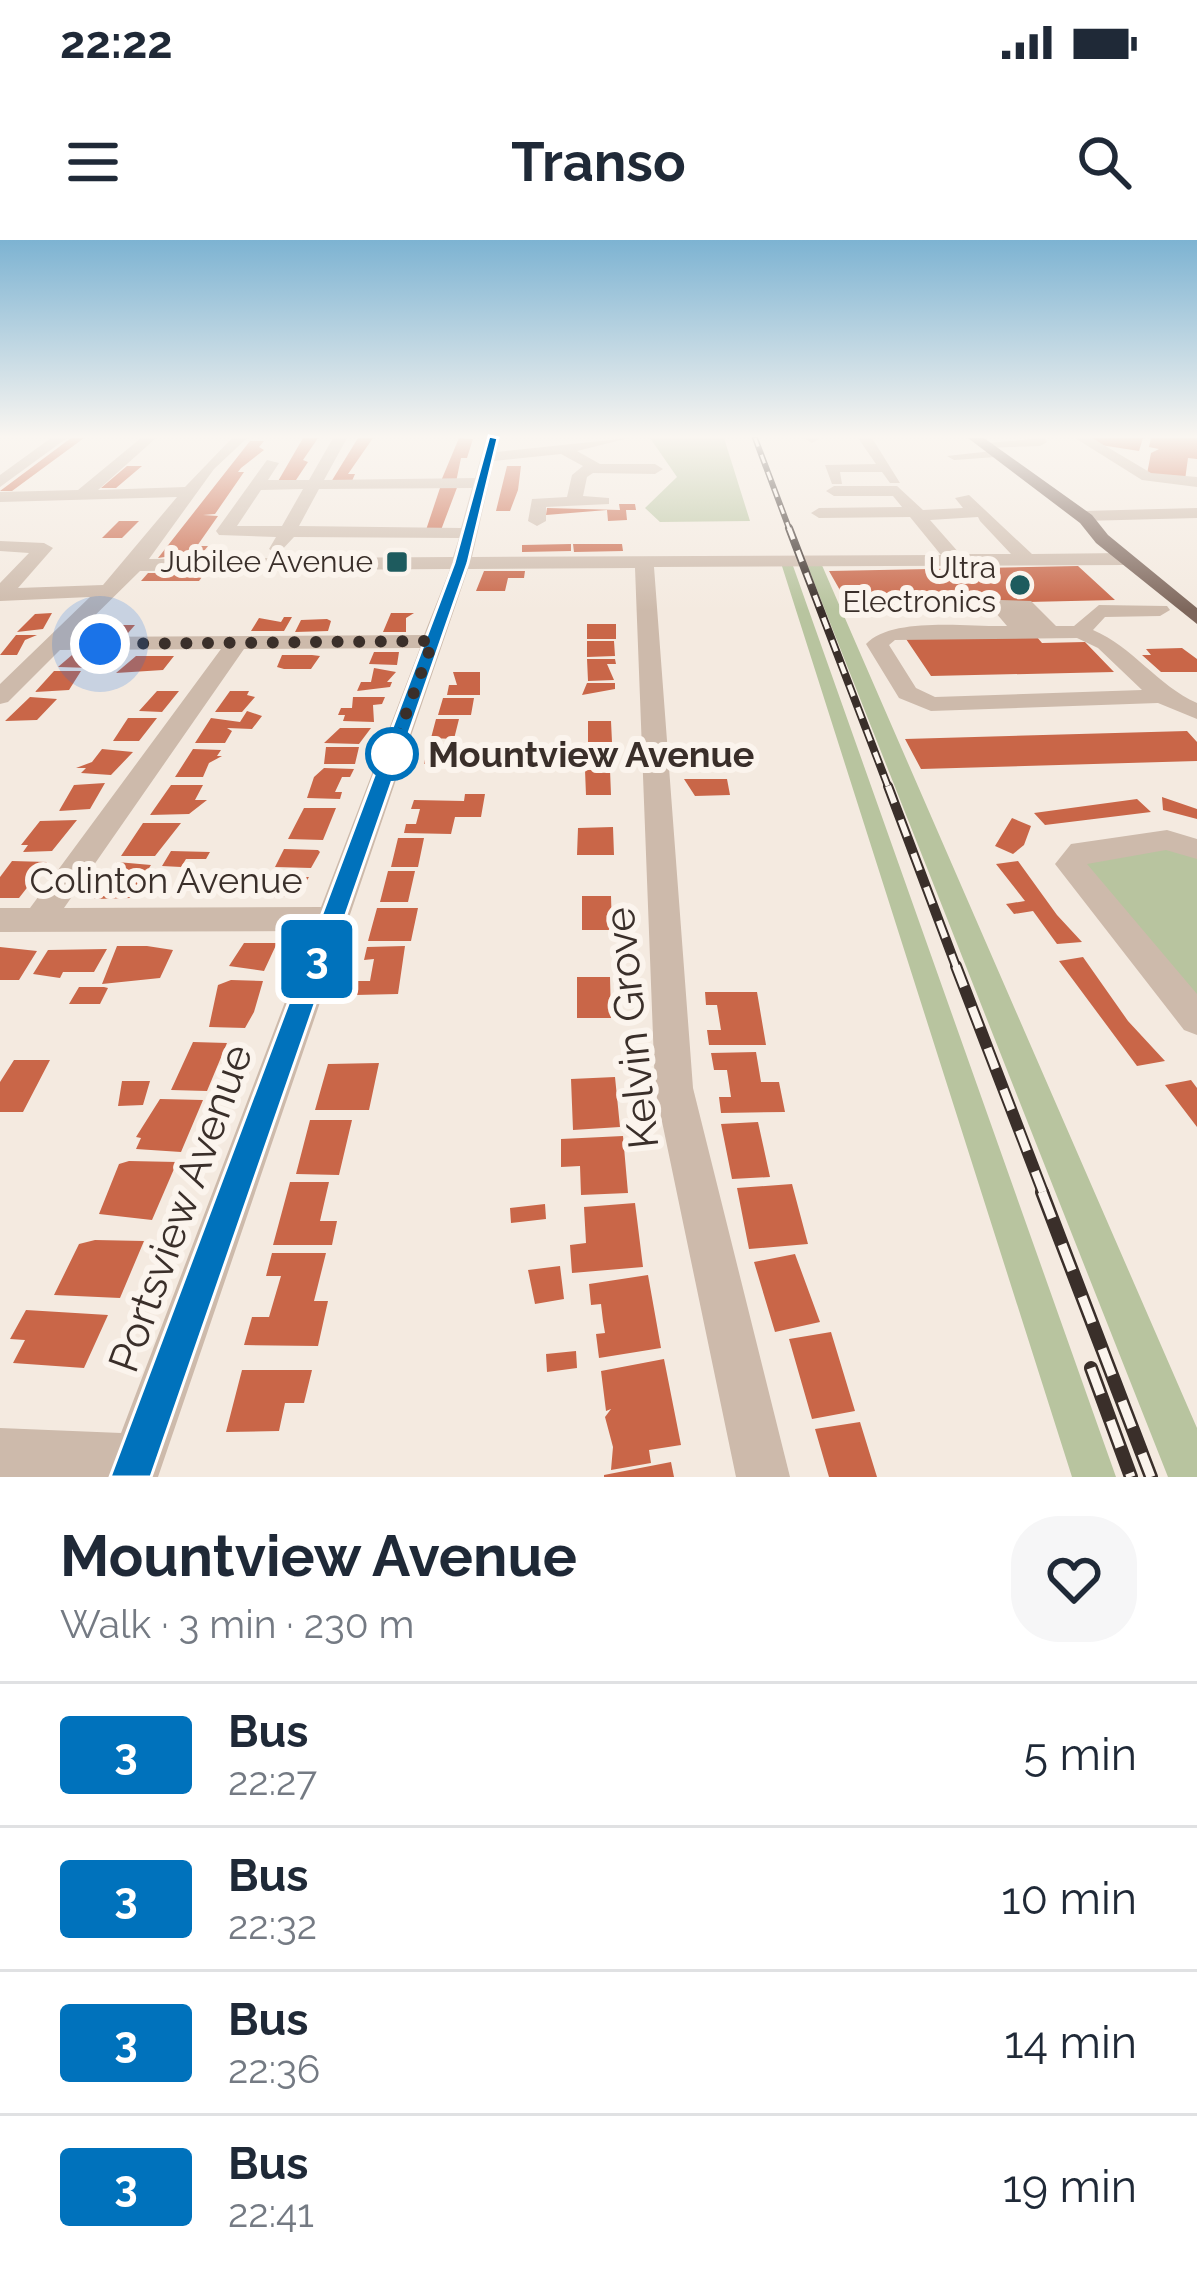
<!DOCTYPE html>
<html lang="en">
<head>
<meta charset="utf-8">
<style>
	body { margin:0; font-family:Raleway,sans-serif; background:#f6f6f7; color:#1f2937; height:100vh; display:flex; flex-direction:column; font-size:45px; white-space:nowrap }
	* { box-sizing:border-box; margin:0 }
	p { font-size:39px; color:#747a83 }
	.icon { flex:none; width:66px; height:66px; fill:none; stroke:currentColor; stroke-width:2; stroke-linecap:round; stroke-linejoin:round }
	.map { position:relative; height:1237px; overflow:hidden }
	.details { display:flex; flex-direction:column; background:#fff; flex:1 }
	.details>* { flex:none }
	.badge { padding:0 24px; border-radius:9px; font-size:42px; line-height:78px }
	.you { position:absolute; width:60px; height:60px; margin:-30px; border:9px solid #fff; border-radius:50%; background:#1a73e8; box-shadow:0 0 0 18px #1a73e833 }
	.map>.badge { position:absolute; translate:-50% -50%; box-shadow:0 0 0 6px #fff }
	.round { display:grid; place-items:center; flex:none; width:126px; height:126px; border-radius:48px; background:#f6f6f7 }
	.overview { display:flex; align-items:center; justify-content:space-between; height:204px; padding:0 60px }
	h1 { font-size:57px; font-weight:700; line-height:90px }
	ul { padding:0; list-style:none }
	li { display:flex; align-items:center; gap:36px; height:144px; padding:0 60px; border-top:3px solid #e0e1e3 }
	li div { flex:1 }
	li b { display:block; font-size:45px }
	li em { font-style:normal }
	li .badge { min-width:132px; font-weight:700; text-align:center }
	.status { display:flex; justify-content:space-between; align-items:center; height:84px; padding:0 60px; background:#fff; direction:ltr }
	.status svg { height:33px; fill:currentColor }
	header { display:flex; justify-content:space-between; align-items:center; height:156px; padding:0 60px; background:#fff; font-size:54px; font-weight:700 }
	.map>svg:first-child { display:block }
	.green { fill:#b8c49f }
	.building { fill:#c96648 }
	.lines { fill:none; stroke-linecap:round; stroke-linejoin:round }
	.minor { fill:#cdbaab; fill-rule:evenodd }
	.major { fill:#7d665b; fill-rule:evenodd }
	.rail-far4-casing { stroke:#3a2f2a; stroke-width:6 }
	.rail-far3-casing { stroke:#3a2f2a; stroke-width:8 }
	.rail-far2-casing { stroke:#3a2f2a; stroke-width:10 }
	.rail-far1-casing { stroke:#3a2f2a; stroke-width:12 }
	.rail-casing { stroke:#3a2f2a; stroke-width:14 }
	.rail-far4 { stroke:#fbf4ed; stroke-width:3; stroke-dasharray:9; stroke-linecap:butt }
	.rail-far3 { stroke:#fbf4ed; stroke-width:4.5; stroke-dasharray:12; stroke-linecap:butt }
	.rail-far2 { stroke:#fbf4ed; stroke-width:6; stroke-dasharray:18; stroke-linecap:butt }
	.rail-far1 { stroke:#fbf4ed; stroke-width:8; stroke-dasharray:22; stroke-linecap:butt }
	.rail { stroke:#fbf4ed; stroke-width:9; stroke-dasharray:28; stroke-linecap:butt }
	.line { fill:#0072bc; stroke:#fff; stroke-width:3 }
	.walk { stroke:#3a2f2a; stroke-width:12; stroke-dasharray:0 21.6 }
	.poi-dot { fill:#1e5b5e; stroke:#fbf4ed; stroke-width:4.5 }
	.stop-dot { fill:#fff; stroke:#0072bc; stroke-width:6 }
	.labels { text-anchor:middle; stroke-width:12; stroke-linejoin:round; paint-order:stroke }
	.far-poi-label { font-size:30px; fill:#3a2f2a; stroke:#fbf4ed; text-anchor:end }
	.stop-label { font-size:36px; font-weight:bold; fill:#3a2f2a; stroke:#fbf4ed; text-anchor:start }
	.street-label { font-size:36px; fill:#3a2f2a; stroke:#fbf4ed }
	.near-street-label { font-size:42px; fill:#3a2f2a; stroke:#fbf4ed }
</style>
</head>
<body>
<div class="status"><b>22:22</b><svg viewBox="0 0 49 12"><path d="M0 12V9h3v3zM5 12V6h3v6zM10 12V3h3v9zM15 12V0h3v12zM26 1h20v11H26zM47 4h2v5h-2z"/></svg></div>
<header><svg class="icon" aria-label="menu" viewBox="0 0 24 24"><path d="M4 6h16M4 12h16M4 18h16"/></svg>Transo<svg class="icon" aria-label="search" viewBox="0 0 24 24"><circle cx="10" cy="10" r="6"/><path d="M15 15l6 6"/></svg></header>
<div class="map">
<svg width="1197" height="1237" viewBox="0 0 1197 1237">
	<rect width="100%" height="100%" fill="#f4eae0"/>
	<path class="green" d="M650,198h74l26,83 -90,1 -15,-14 32,-31z
		M806,322l15,1 376,865v49h-29z
		M781,323h11l324,914h-44z
		M1169,606l28,10v145l-115,-140z"/>
	<path class="building" d="M71,198h13l-72,53h-12z
		M303,198h15l-15,22 5,2 -14,21h-17z
		M358,198h15l-25,36h7l-3,7 -21,1z
		M459,198l14,1 -6,19h-6l-5,24 -15,-1z
		M1090,198h53l-4,13 -51,-8z
		M1151,198h46v21l-9,-1 -3,22 -38,-6 4,-21 8,-4 -10,-2z
		M250,201h14l-5,6 5,3 -23,18 -3,4h6l-29,42 -12,1 15,1 -21,30h11l-4,5 -46,7z
		M127,226h15l-26,22h-15z
		M507,226h14l-3,24 -8,21h-14z
		M441,245h17l-17,45h-15z
		M619,264h16l1,6h-10l1,10 -19,1 -1,-11 -61,5 1,-7 73,2z
		M119,281h20l-17,17h-20z
		M571,304v7l-49,1v-7z
		M573,304h49l1,7 -49,1z
		M1078,326l37,34 -266,6 -20,-35z
		M484,331h41l-1,7h-16l-3,13h-29z
		M148,333h57l-6,8h-58z
		M52,373l-9,16 -26,3 18,-18z
		M391,373h23l-8,5v14h-23z
		M284,377h8l-8,14h-33l8,-13 22,4z
		M301,380l26,-1 4,2 -3,10 -33,1z
		M587,384h29v15h-29z
		M96,385h39l-7,8h-40z
		M16,395h21l-12,5 -8,15h-17z
		M1036,396l6,7 43,-1 29,30 -183,4 -25,-37z
		M587,401h27l1,15 -28,1z
		M1182,408l15,11v13h-36l-19,-17h9l-5,-6z
		M374,412h25l-2,13 -28,-1z
		M72,415h31l-11,13 -34,-1z
		M282,415h30l8,1 -9,13h-27l-7,-2z
		M136,416h38l-11,14 -47,3z
		M587,419h28l1,5h-9l7,16 -26,1z
		M374,428l22,4 -9,10h5l-2,5 -33,4 4,-9h10z
		M54,431h27l-12,19 -34,2z
		M453,432h27v23h-33l2,-10h8z
		M587,443h28v6l-33,6z
		M157,451h22l-17,21 -23,-1z
		M230,451h19l-2,4 8,2 -13,15h-27z
		M30,457l27,2 -20,21 -32,1z
		M353,457h32l-3,7 -9,1 1,17 -31,-1 2,-6h-7l3,-7h11z
		M443,458h31l-3,17h-33z
		M247,471l15,5 -10,13 -25,-1 5,3 -7,12h-30l16,-25 29,4z
		M128,478h29l-18,23h-26z
		M436,479h23l-5,20 -23,-1z
		M588,481h23l1,21h-24z
		M340,488h31l-12,16 -35,-1z
		M1187,491l10,11v19l-276,8 -16,-30z
		M429,501l33,5 -3,17 -35,1z
		M586,505h24l2,22h-26z
		M326,507h33l-4,17h-31z
		M102,509l31,3 -22,23 -30,-2 5,-5h-10l16,-6z
		M193,509l28,1 -4,6h5l-13,7 -6,14h-28z
		M324,528l30,1 -4,8h-8l-7,15h7l-2,7 -33,-1 7,-21z
		M585,530h25l1,25h-25z
		M684,539h43l3,16 -35,1z
		M105,543l-15,26 -31,2 15,-26z
		M171,545h32l-8,15h12l-18,14 -39,1z
		M465,554h20l-4,23h-26l-4,17 -47,-1 2,-9h10l4,-15h-9l3,-9 50,1z
		M1162,557l35,12v10l-34,-9z
		M1137,559l14,13 -106,13 -11,-12z
		M304,568h32l-13,32 -35,-1z
		M1012,578l19,8 -7,19 -11,9 -18,-8z
		M77,580l-25,31 -29,1 5,-7h-7l19,-24z
		M143,583h38l-26,33h-34z
		M613,587l1,28h-37l1,-27z
		M398,598h26l-6,29h-27z
		M284,609l34,1 2,2 -9,16 -36,-1z
		M171,611l39,1 -4,7h-20l-5,8 -19,-1z
		M12,621l35,1 -28,36h-19v-21z
		M1018,621l39,54 25,27 -25,2 -24,-33 -19,3 -8,-10 19,-3 -29,-37z
		M117,622l34,3 -21,33 -36,1z
		M388,631h27l-7,31h-28z
		M266,632h17l-1,5h27l-12,19 -32,2 -8,-4z
		M582,656h29l1,34h-30z
		M377,668h41l-7,33h-43z
		M244,703h33l-13,28 -35,-5z
		M117,706h30l26,4 -13,28 -58,6z
		M405,706l-7,48 -43,1 3,-14h12l4,-22 -10,1 3,-13z
		M0,707l37,4 -18,29h-19z
		M107,709l-13,23h-31l-3,6 -27,-4 15,-24z
		M1083,717l45,64 37,40 -28,5 -78,-105z
		M577,737h33l1,41h-34z
		M231,740l32,1 -9,31 -9,16 -36,-1 9,-42z
		M79,747h25l4,1 -8,16h-31z
		M705,752h52l9,53h-57l-2,-15h14l-4,-25h-11z
		M193,802l34,1 -20,48 -36,-1z
		M756,812l5,30h18l6,30 -64,1 -2,-16h12l-4,-27h-13l-3,-17z
		M14,820h36l-27,52h-23v-30z
		M379,823l-10,47h-54l13,-46z
		M615,837l5,50 -47,3 -2,-51z
		M1191,840l6,8v39l-32,-42z
		M122,841h28l-7,24 -25,1z
		M160,859l43,1 -22,52 -45,-3 5,-11 -5,-1z
		M310,880h42l-13,55 -43,-1z
		M758,882l12,55 -38,2 -11,-55z
		M623,896l5,57 -47,2 -1,-29 -19,1v-28z
		M129,921l48,1 -25,58 -53,-6 20,-50z
		M290,942h39l-9,39h17l-5,24h-59z
		M792,944l16,60 -59,5 -12,-61z
		M635,963l8,64 -71,6 -2,-28 16,-2 -2,-36z
		M545,964l1,15 -35,4 -1,-15z
		M95,1000l49,1 -24,57 -66,-3 25,-51z
		M272,1013h54l-12,48h14l-10,45 -74,-1 8,-28h17l12,-41h-15z
		M795,1014l25,68 -45,10 -21,-70z
		M560,1026l4,33 -29,5 -7,-34z
		M648,1035l13,73 -62,10 -3,-24 9,-1 -2,-12 -2,-17 -10,1 -2,-21z
		M26,1070l82,5 -24,53 -71,-5 12,-23 -15,-1z
		M831,1092l24,79 -43,8 -23,-80z
		M576,1111l1,17 -30,4 -1,-18z
		M664,1119l17,86 -32,5 2,13 -40,7 2,-23 -8,-30 6,-8 -5,2 -5,-40z
		M242,1130h70l-8,33h-19l-6,28 -53,1z
		M860,1182l17,55h-48l-14,-48z
		M671,1222l3,15h-70v-2z"/>
	<g class="lines">
		<path class="minor" d="M51,198h16l-67,49v-12z
			M141,198h15l-58,52 87,-3 47,-49h15l-33,31 -65,90 304,-2 6,-19 -165,-1 -16,17 -9,-5 7,-12 -57,-2 -3,-4 51,-71 12,3 -11,17h41l24,-42h14l-23,42 151,-2 11,-40h14l-3,14 132,-14 -52,13 23,13h55l8,5 -8,5 -62,-1 -6,4 -4,19 26,2v6l-63,3v14l-9,5 -9,-5 4,-22 35,-2 5,-22 11,-9 -22,-12 -67,7 -22,96 469,-2 -31,-38 -91,1 -8,-5 8,-5 83,-1 -9,-11h-59l-8,-5 8,-5h63l26,24 40,-2 -8,-10 14,-3 63,59 93,-1 9,6 -9,6 -471,2 39,521 97,389h-54l-81,-389 -20,-520 -167,1 -310,908h-158v-49l121,5 191,-502 -312,1v-24h30l191,-259 -161,1 -52,52 -8,2v-20l90,-87 -90,4v-18l29,-30 -29,-2v-10l44,2 9,5 -35,40 85,-3 74,-88 -177,5v-10l78,-2zM472,248l-11,40 -162,-2 20,-37zM303,249l-21,37h-45l24,-36zM978,277l2,4 31,33h-51l-30,-34zM450,329l-26,66 -351,2 67,-66zM420,408l-99,259 -257,1 180,-259z
			M804,198h14l1,1 -7,4z
			M858,198h14l28,45h-10l-8,-11h-42l2,12h-10l-7,-19 51,-1z
			M1044,198l3,4 -7,4 -56,2 -7,-4z
			M1075,198h17l59,35 46,4v10l-55,-7z
			M1001,210l-5,7 -42,3 -7,-4z
			M1197,268v10l-114,3 -8,-5 8,-5z
			M1000,360l31,1 25,25h18l25,-21 68,1 3,4 -10,6 -55,1 -12,13c40,17 64,55 104,73v16l-39,-16 -227,8 -32,-13 -33,-54c26,-28 103,-17 141,-18l-17,-20zM1077,398l21,10 44,42 -207,7 -19,-9 -27,-43 6,-5z
			M1167,590l30,9v20l-31,-9 -79,14 110,130v41l-13,-5 -129,-166 16,-20z"/>
		<path class="major" d="M968,198h16l108,77 16,20 89,73v16l-101,-81 -16,-20z"/>
		<defs>
			<path id="rail-far4" d="M755,198l35,93"/>
			<path id="rail-far3" d="M789,288l100,261"/>
			<path id="rail-far2" d="M888,546l69,183"/>
			<path id="rail-far1" d="M956,726l88,229"/>
			<path id="rail" d="M1042,952l109,285
				M1091,1128l40,109"/>
		</defs>
		<use href="#rail-far4" class="rail-far4-casing"/>
		<use href="#rail-far3" class="rail-far3-casing"/>
		<use href="#rail-far2" class="rail-far2-casing"/>
		<use href="#rail-far1" class="rail-far1-casing"/>
		<use href="#rail" class="rail-casing"/>
		<use href="#rail-far4" class="rail-far4"/>
		<use href="#rail-far3" class="rail-far3"/>
		<use href="#rail-far2" class="rail-far2"/>
		<use href="#rail-far1" class="rail-far1"/>
		<use href="#rail" class="rail"/>
	</g>
	<linearGradient id="sky" x2="0" y2="1"><stop stop-color="#7db3d2"/><stop offset="0.53" stop-color="#faf6f1"/><stop offset="1" stop-color="#faf6f1" stop-opacity="0"/></linearGradient>
	<rect width="1197" height="371" fill="url(#sky)"/>
	<path class="line" d="M489,196l9,2 -30,125 -317,914h-41l344,-914z"/>
	<g class="lines">
		<path class="walk" d="M100,404l333,-3 -44,119 3,-6"/>
	</g>
	<g class="poi-dot">
		<rect x="385" y="310" width="24" height="24" rx="6"/>
		<circle cx="1020" cy="345" r="12"/>
	</g>
	<circle class="stop-dot" cx="392" cy="514" r="24"/>
	<g class="labels">
		<g class="far-poi-label">
			<text x="373" y="332">Jubilee Avenue</text>
			<text x="996" y="338">Ultra<tspan x="996" dy="34">Electronics</tspan></text>
		</g>
		<g class="stop-label">
			<text x="428" y="527">Mountview Avenue</text>
		</g>
		<g class="street-label">
			<text x="166" y="653">Colinton Avenue</text>
		</g>
		<g class="near-street-label">
			<text transform="translate(631 788) rotate(-96)" y="15">Kelvin Grove</text>
			<text transform="translate(180 968) rotate(-70)" y="15">Portsview Avenue</text>
		</g>
	</g>
</svg>
<div class="you" style="left:100px;top:404px"></div>
<b class="badge" style="left:317px;top:719px;background:#0072bc;color:#fff">3</b>
</div>
<section class="details">
<div class="overview"><div><h1>Mountview Avenue</h1><p>Walk · 3 min · 230 m</p></div><a class="round"><svg class="icon" aria-label="heart" viewBox="0 0 24 24"><path d="M12 20l-8-8c-3-5 5-10 8-4 3-6 11-1 8 4z"/></svg></a></div>
<ul>
<li><span class="badge" style="background:#0072bc;color:#fff">3</span><div><b>Bus</b><p>22:27</p></div><em>5 min</em></li>
<li><span class="badge" style="background:#0072bc;color:#fff">3</span><div><b>Bus</b><p>22:32</p></div><em>10 min</em></li>
<li><span class="badge" style="background:#0072bc;color:#fff">3</span><div><b>Bus</b><p>22:36</p></div><em>14 min</em></li>
<li><span class="badge" style="background:#0072bc;color:#fff">3</span><div><b>Bus</b><p>22:41</p></div><em>19 min</em></li>
</ul>
</section>
</body>
</html>
